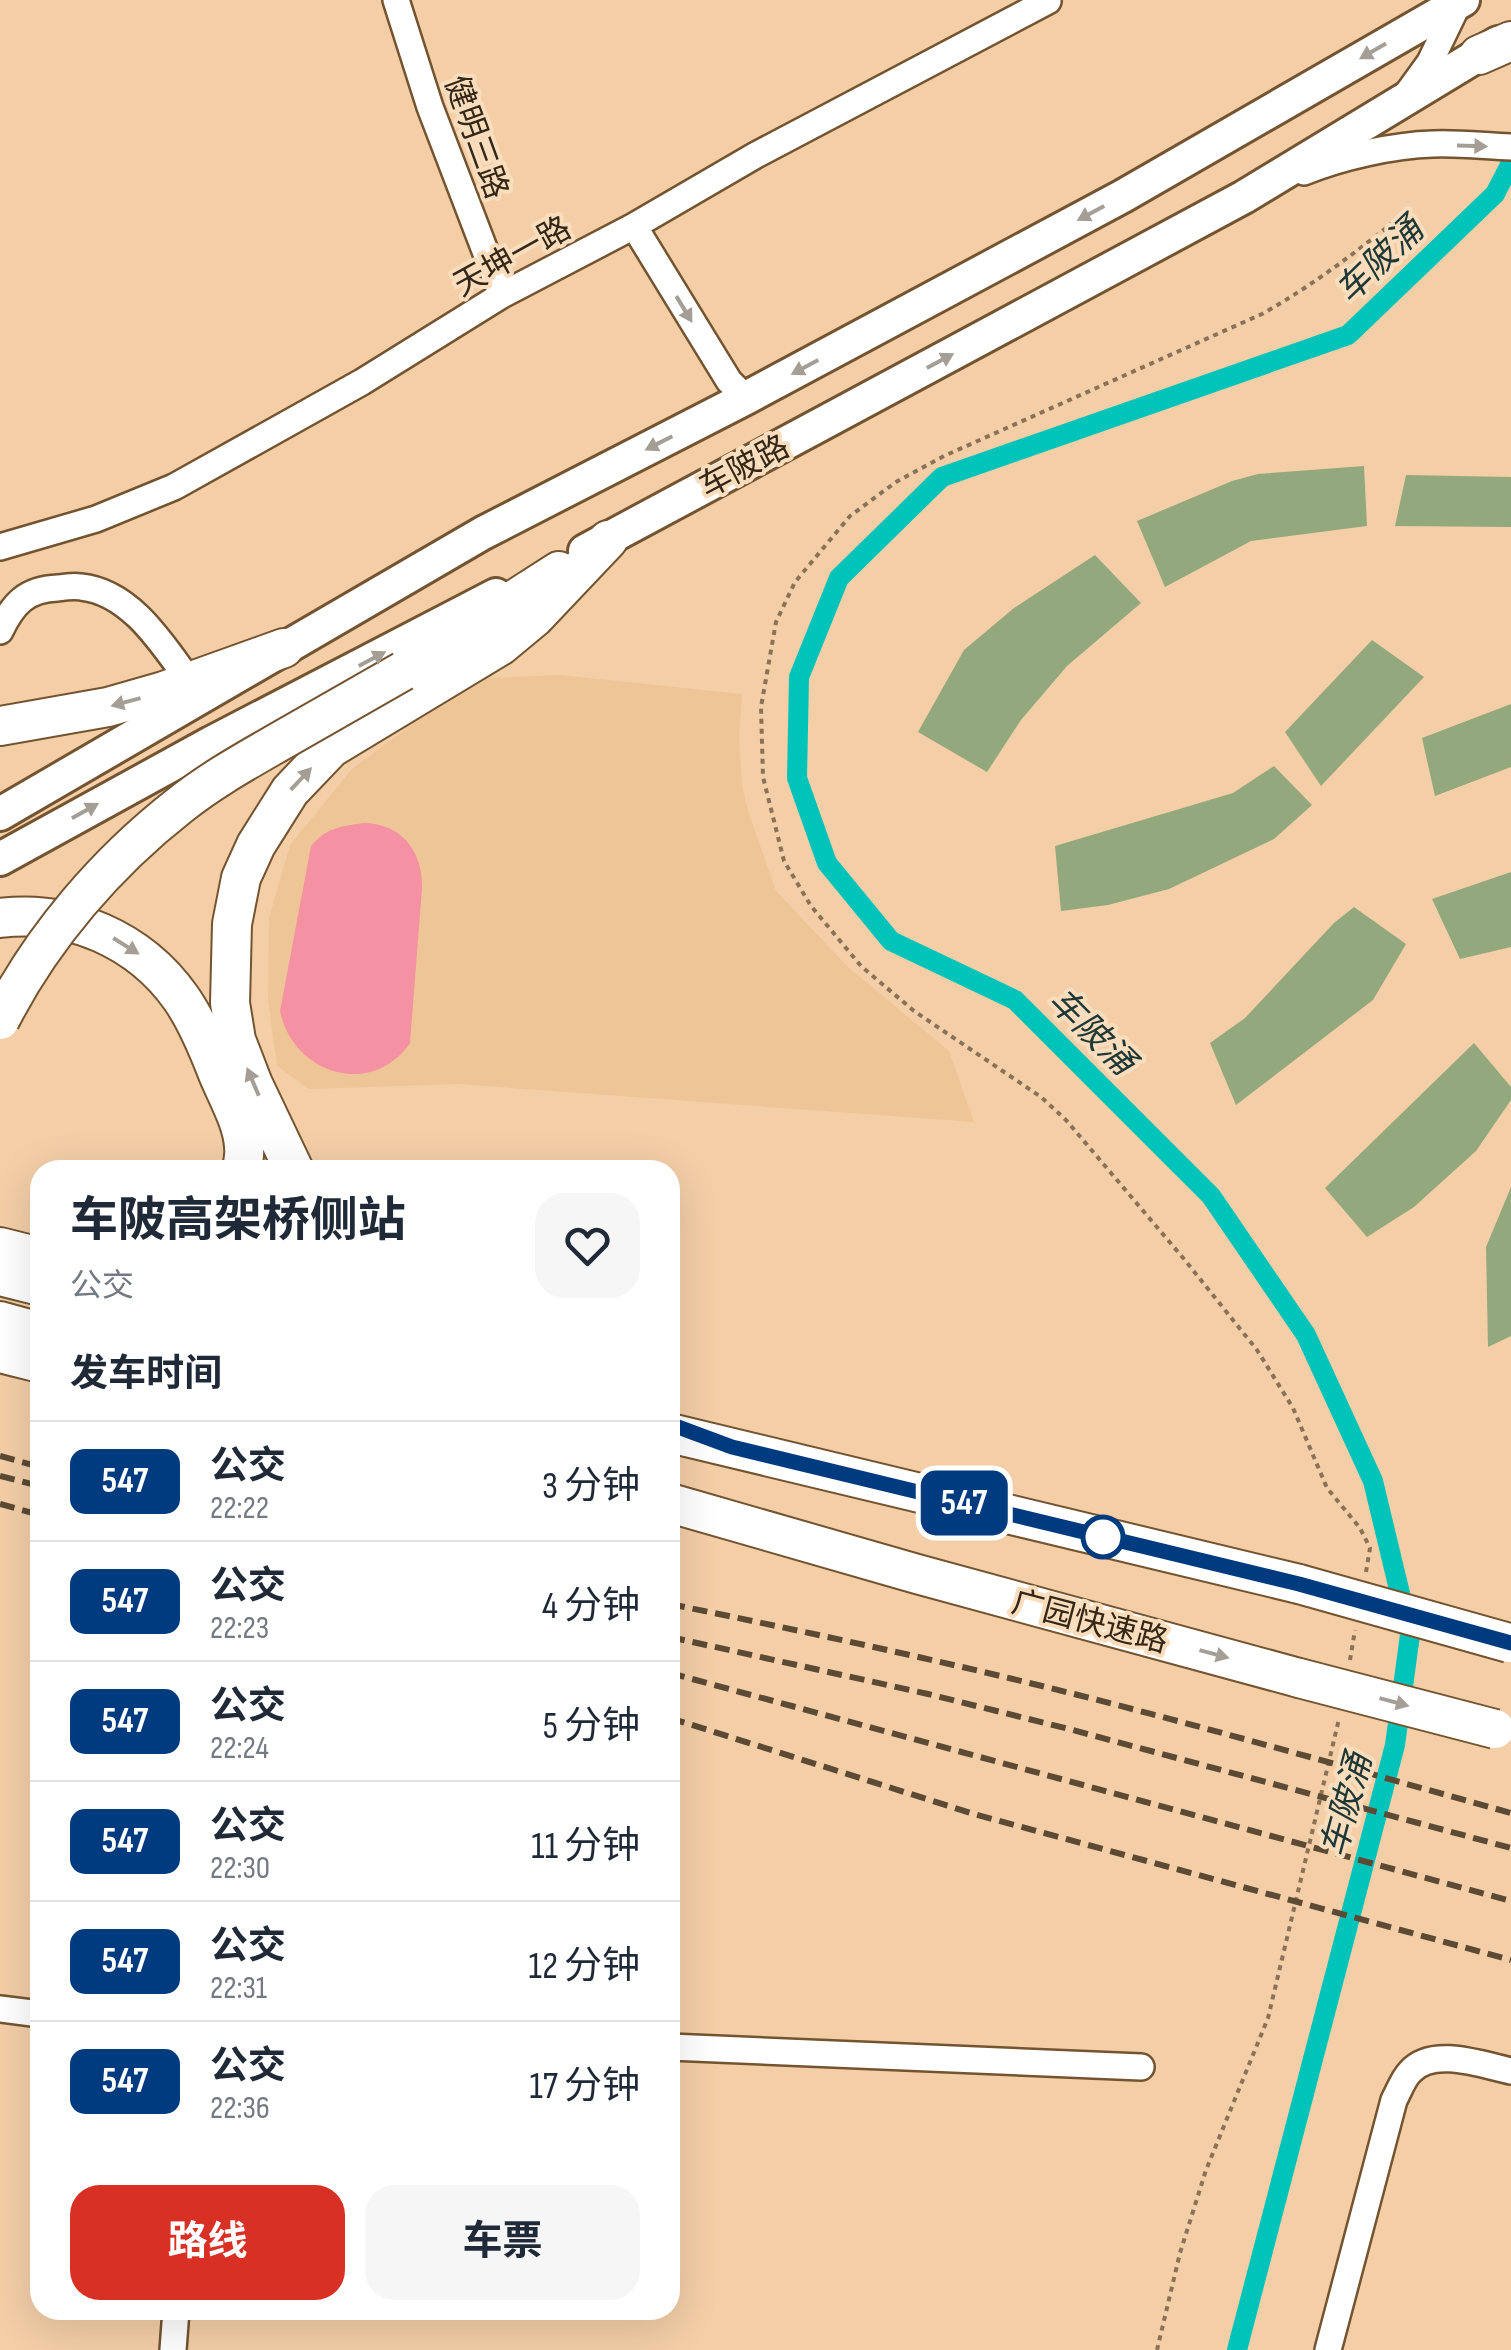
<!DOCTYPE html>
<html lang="zh">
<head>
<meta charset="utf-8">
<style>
	body { margin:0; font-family:"Sofia Sans Condensed","Noto Sans SC",sans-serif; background:#f6f6f7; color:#1f2937; height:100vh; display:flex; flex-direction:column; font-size:38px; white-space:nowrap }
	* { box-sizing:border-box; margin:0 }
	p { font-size:32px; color:#747a83 }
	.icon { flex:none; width:55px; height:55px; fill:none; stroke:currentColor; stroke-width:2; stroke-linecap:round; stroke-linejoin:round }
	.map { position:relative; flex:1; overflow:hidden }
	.drawer { position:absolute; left:30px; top:1160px; width:650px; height:1160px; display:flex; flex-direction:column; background:#fff; border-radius:30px; box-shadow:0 10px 40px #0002 }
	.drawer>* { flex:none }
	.badge { padding:0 20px; border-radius:15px; font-size:35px; line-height:65px }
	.map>.badge { position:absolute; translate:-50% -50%; box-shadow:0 0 0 5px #fff }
	h2 { padding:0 40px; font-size:38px; line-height:90px }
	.round { display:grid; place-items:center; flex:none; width:105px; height:105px; border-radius:30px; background:#f6f6f7 }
	.headline { display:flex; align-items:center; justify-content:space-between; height:170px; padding:0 40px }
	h1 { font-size:48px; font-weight:700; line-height:75px }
	.cta { display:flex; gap:20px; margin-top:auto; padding:20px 40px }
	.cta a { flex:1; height:115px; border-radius:30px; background:#d93025; color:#fff; font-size:40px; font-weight:700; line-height:115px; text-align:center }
	.cta a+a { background:#f6f6f7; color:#1f2937 }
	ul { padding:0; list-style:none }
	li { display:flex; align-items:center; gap:30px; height:120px; padding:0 40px; border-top:2px solid #e0e1e3 }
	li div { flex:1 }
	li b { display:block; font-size:38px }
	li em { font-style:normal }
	li .badge { min-width:110px; font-weight:700; text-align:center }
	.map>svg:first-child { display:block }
	.built { fill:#eec597 }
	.green { fill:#f491a2 }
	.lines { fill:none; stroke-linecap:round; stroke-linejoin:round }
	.canal { stroke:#00c3ba; stroke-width:20 }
	.building { fill:#93a97d }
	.minor-casing { stroke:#745430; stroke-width:30 }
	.major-casing { stroke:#745430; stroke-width:38 }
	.highway-casing { stroke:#745430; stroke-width:42 }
	.path { stroke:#8a7258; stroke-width:4; stroke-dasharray:5 5; stroke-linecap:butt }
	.minor { stroke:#fff; stroke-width:25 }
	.major { stroke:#fff; stroke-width:32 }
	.highway { stroke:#fff; stroke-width:38 }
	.rail { stroke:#5c4a35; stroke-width:6; stroke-dasharray:15 8; stroke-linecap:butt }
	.highway-bridge-casing { stroke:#745430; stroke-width:42; stroke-linecap:butt }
	.highway-bridge { stroke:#fff; stroke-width:38 }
	.oneway { fill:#a49e97 }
	.line-casing { stroke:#fff; stroke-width:22 }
	.line { stroke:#003b80; stroke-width:15 }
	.stop-dot { fill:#fff; stroke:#003b80; stroke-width:5 }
	.labels { text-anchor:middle; stroke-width:8; stroke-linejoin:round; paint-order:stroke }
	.street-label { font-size:32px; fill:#342717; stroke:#faddbd }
	.water-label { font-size:35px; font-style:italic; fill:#1f3836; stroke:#faddbd }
</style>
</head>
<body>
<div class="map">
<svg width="1511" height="2350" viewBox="0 0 1511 2350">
	<rect width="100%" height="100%" fill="#f3cea7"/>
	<path class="built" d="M559,675l183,19 -3,42 3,49 6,26 28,80 71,75 102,85 25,71 -516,-38 -149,5 -32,-23 -9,-66 1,-82 21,-73 62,-76 62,-46 75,-45z"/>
	<path class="green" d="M363,823c38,0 60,28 59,65l-12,155c-39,56 -117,31 -130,-32l31,-165c16,-19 29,-19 52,-23z"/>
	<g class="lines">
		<path class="canal" d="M1237,2350l158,-605 15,-110 -37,-154 -67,-146 -95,-139 -196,-196 -124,-59 -64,-78 -30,-85 2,-101 40,-99 103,-101 406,-142 147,-141 16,-31"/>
	</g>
	<path class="building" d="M1364,466l3,60 -116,15 -86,46 -28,-66 95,-40 26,-7z
		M1406,475l105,2v50l-116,-1z
		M1095,555l46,48 -74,63 -46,54 -34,52 -69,-40 46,-82 50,-42z
		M1372,640l52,37 -103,109 -36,-54z
		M1511,704v63l-76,29 -13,-58z
		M1274,766l38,39 -38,34 -105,50 -61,16 -47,6 -6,-65 178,-53z
		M1511,872v75l-51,12 -28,-60z
		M1354,907l52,37 -33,56 -137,105 -26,-62 35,-25 89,-95z
		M1474,1043l37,44v13l-35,51 -62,56 -47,30 -42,-49z
		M1511,1187v149l-23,11 -2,-100z"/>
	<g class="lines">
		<defs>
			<path id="minor" d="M396,0l34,107 72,188
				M1409,91l21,-29 30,-62
				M1304,172c36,-15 90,-27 129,-28 26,-1 52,2 78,3
				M634,226l95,155 17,17
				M0,547l96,-28 78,-32 188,-105 140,-87 132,-69 122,-71 292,-154
				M0,631c13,-27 26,-42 58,-43 7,-1 16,-2 23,-1 50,5 82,58 109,95
				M0,2009l40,5
				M670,2047l471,20
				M173,2350l3,-40
				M1328,2350l66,-250c5,-9 9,-21 16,-28 22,-26 73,-7 101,-1"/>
			<path id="major" d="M585,551l659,-354 254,-154
				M0,814l483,-281 263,-135 377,-202 340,-196
				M0,859l211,-116 285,-148"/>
			<path id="highway" d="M1479,55l32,-14
				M403,671l156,-100
				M0,726l108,-19 56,-16 120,-43
				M0,918c70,-9 140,22 181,80 16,23 27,50 37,76 9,22 25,49 26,73 1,7 -1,16 -2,23
				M294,1170l-41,-86 -17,-44 -6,-37 2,-79 9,-46 15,-33 34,-54 41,-43 169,-102 35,-29 73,-77
				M0,1247l40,10
				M0,1276l40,10
				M0,1321l40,11
				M0,1353l40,10
				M670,1433l629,151
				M670,1503l247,71 382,104"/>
		</defs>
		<use href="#minor" class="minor-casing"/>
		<use href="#major" class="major-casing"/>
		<use href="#highway" class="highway-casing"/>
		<path class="path" d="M1366,1572l4,-24 -10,-20 -33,-40 -34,-80 -36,-58 -73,-91 -118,-139 -25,-23 -127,-86 -53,-45 -50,-60 -27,-45 -21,-84 -2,-70 15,-85 19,-40 55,-66 46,-34 48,-26 318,-142c53,-30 97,-64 144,-102
			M1350,1660l5,-30
			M1157,2350l23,-97 26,-83 62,-152 71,-299"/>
		<use href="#minor" class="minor"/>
		<use href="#major" class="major"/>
		<use href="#highway" class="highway"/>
		<path class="rail" d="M0,1456l40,11
			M0,1476l40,10
			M0,1504l40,11
			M670,1604c137,28 273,57 408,91 145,37 289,78 433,118
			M670,1637l258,57 141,35 442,119
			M670,1673l841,228
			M670,1718l304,96 537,146"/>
		<defs>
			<path id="highway-bridge" d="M0,1020c42,-83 107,-158 180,-215 30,-24 64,-43 97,-62 42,-24 84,-48 126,-72
				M1299,1584l210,59
				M1299,1678l196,51"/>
		</defs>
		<use href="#highway-bridge" class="highway-bridge-casing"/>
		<use href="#highway-bridge" class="highway-bridge"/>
	</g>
	<defs><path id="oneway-solid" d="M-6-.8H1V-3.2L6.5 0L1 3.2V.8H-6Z" transform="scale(2.5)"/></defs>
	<g class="oneway">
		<use href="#oneway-solid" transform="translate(1373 51) rotate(150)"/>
		<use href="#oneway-solid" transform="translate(1472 146) rotate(2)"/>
		<use href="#oneway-solid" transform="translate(1091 213) rotate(152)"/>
		<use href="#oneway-solid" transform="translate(684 309) rotate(59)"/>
		<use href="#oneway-solid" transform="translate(940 361) rotate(-28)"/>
		<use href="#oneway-solid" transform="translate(805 367) rotate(152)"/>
		<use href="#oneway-solid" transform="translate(659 443) rotate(153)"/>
		<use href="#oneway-solid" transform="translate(372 659) rotate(-28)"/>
		<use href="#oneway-solid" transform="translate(126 702) rotate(165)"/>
		<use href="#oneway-solid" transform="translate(301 779) rotate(-47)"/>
		<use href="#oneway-solid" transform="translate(85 811) rotate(-29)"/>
		<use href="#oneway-solid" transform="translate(126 946) rotate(32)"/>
		<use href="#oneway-solid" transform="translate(253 1082) rotate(-113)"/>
		<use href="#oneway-solid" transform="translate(1214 1654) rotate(15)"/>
		<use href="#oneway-solid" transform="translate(1394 1702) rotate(15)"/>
	</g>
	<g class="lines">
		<defs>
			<path id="line" d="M670,1424l62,23 567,137 212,59"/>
		</defs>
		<use href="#line" class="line-casing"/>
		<use href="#line" class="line"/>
	</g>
	<circle class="stop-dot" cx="1103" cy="1537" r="20"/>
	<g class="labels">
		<g class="street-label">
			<text transform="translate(477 137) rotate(70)" y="11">健明三路</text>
			<text transform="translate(512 256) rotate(-29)" y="11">天坤一路</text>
			<text transform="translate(744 466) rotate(-28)" y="11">车陂路</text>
			<text transform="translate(1090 1621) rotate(15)" y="11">广园快速路</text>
		</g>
		<g class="water-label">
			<text transform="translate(1379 260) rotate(-44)" y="12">车陂涌</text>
			<text transform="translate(1092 1031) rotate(45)" y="12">车陂涌</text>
			<text transform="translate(1346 1805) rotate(-75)" y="12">车陂涌</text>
		</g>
	</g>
</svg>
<b class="badge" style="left:964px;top:1503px;background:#003b80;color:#fff">547</b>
<section class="drawer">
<div class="headline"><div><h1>车陂高架桥侧站</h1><p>公交</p></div><a class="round"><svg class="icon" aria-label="heart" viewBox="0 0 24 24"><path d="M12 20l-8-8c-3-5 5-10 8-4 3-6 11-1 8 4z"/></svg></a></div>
<h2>发车时间</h2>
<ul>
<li><span class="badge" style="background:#003b80;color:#fff">547</span><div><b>公交</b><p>22:22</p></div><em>3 分钟</em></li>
<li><span class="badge" style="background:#003b80;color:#fff">547</span><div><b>公交</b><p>22:23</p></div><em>4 分钟</em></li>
<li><span class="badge" style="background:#003b80;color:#fff">547</span><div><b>公交</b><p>22:24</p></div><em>5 分钟</em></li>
<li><span class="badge" style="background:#003b80;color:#fff">547</span><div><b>公交</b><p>22:30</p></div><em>11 分钟</em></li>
<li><span class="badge" style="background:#003b80;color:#fff">547</span><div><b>公交</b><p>22:31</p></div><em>12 分钟</em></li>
<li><span class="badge" style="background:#003b80;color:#fff">547</span><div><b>公交</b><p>22:36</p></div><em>17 分钟</em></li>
</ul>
<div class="cta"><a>路线</a><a>车票</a></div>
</section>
</div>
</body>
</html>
